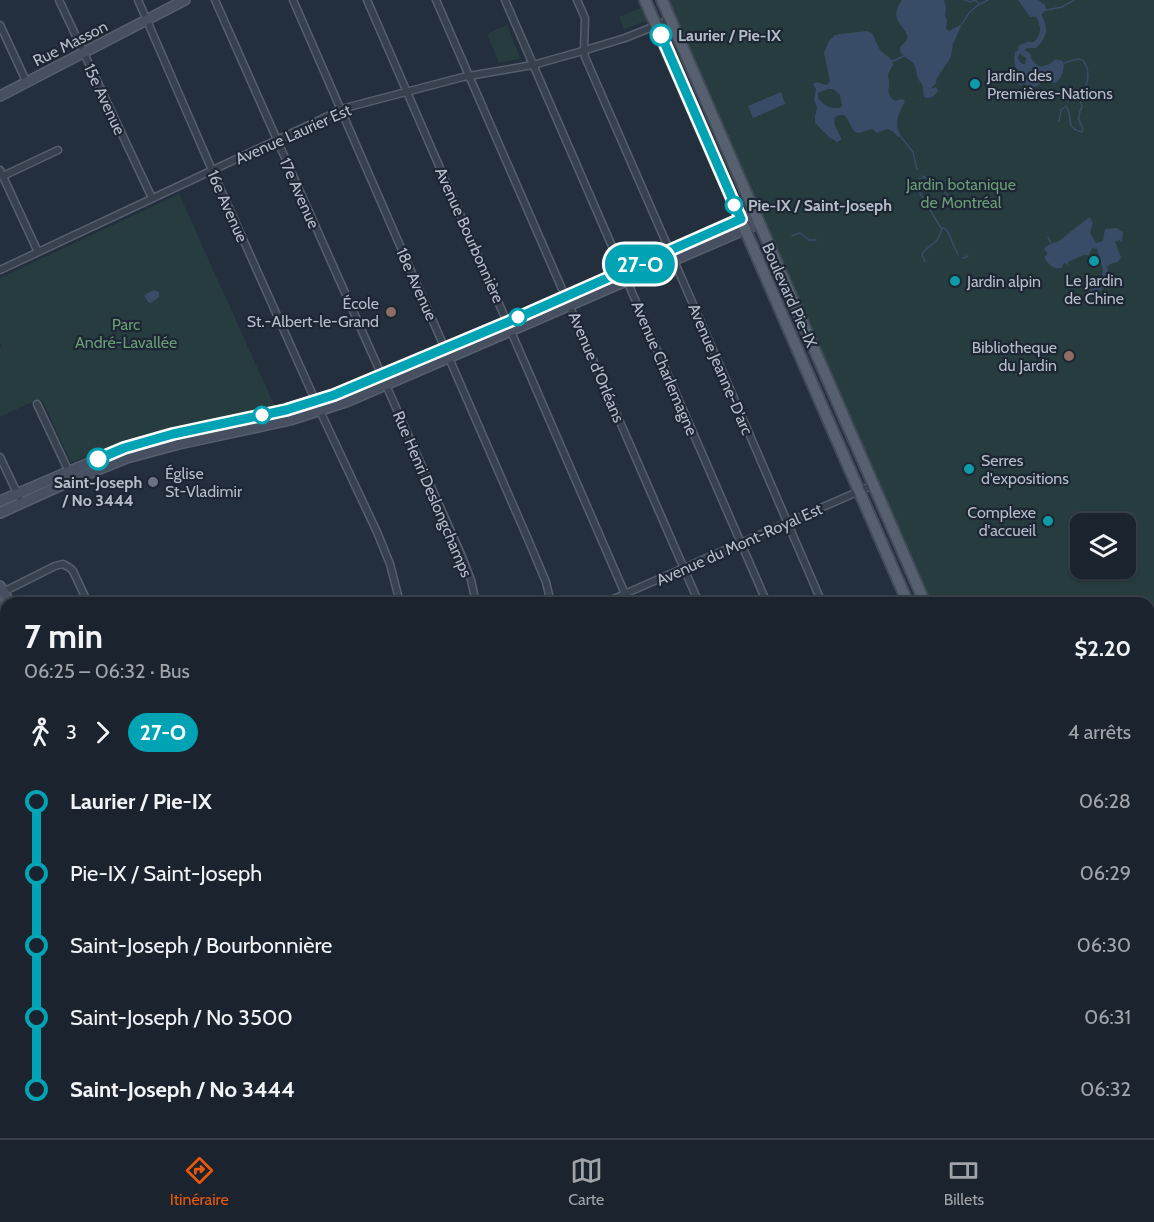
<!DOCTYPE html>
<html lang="fr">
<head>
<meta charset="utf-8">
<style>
	body { margin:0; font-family:Cabin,sans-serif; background:#242b36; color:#f1f3f6; height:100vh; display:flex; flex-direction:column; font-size:22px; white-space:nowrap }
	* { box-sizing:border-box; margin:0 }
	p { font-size:20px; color:#a0a4aa }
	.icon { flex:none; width:33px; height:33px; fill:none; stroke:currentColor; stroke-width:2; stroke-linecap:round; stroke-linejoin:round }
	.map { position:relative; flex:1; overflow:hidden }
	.panel { position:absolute; left:0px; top:597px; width:1155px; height:542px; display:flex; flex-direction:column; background:#1b232e; border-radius:18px 18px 0 0; box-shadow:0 2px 4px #0004,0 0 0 2px #39404a }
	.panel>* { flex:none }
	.badge { padding:0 12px; border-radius:20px; font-size:21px; line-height:39px }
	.buttons { position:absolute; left:1070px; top:513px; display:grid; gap:12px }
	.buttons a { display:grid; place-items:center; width:66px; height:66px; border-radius:12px; background:#1b232e; box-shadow:0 2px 4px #0004,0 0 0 2px #39404a; font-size:30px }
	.map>.badge { position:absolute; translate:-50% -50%; box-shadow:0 0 0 3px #fff }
	.legs { display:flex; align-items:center; gap:9px; height:66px; padding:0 24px; font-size:20px }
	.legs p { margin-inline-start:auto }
	.overview { display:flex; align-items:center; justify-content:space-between; height:102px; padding:0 24px }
	h1 { font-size:33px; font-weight:700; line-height:45px }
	ul { padding:0 24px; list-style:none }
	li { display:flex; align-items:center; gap:21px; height:72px; font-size:22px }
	li i { display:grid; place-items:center; width:9px; height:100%; margin:0 8px; background:currentColor }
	li i::after { content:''; width:15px; height:15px; margin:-8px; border:4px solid; border-radius:50%; background:#1b232e }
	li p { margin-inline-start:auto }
	li:first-child i { background:linear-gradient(#0000 50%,currentColor 0) }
	li:last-child i { background:linear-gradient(currentColor 50%,#0000 0) }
	.tab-bar { display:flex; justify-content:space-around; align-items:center; height:84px; border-top:2px solid #39404a; background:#1b232e; font-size:16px; color:#a0a4aa }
	.tab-bar a { display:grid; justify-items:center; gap:3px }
	.tab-bar .active { color:#ea580c }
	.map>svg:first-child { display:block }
	.green { fill:#263c3f; fill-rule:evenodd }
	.water { fill:#394c67; fill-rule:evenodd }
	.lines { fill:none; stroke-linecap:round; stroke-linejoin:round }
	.stream { stroke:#394c67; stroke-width:1.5 }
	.canal { stroke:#394c67; stroke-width:6 }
	.street-casing { stroke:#565f6c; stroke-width:9 }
	.secondary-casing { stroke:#565f6c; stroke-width:12 }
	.primary-casing { stroke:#414a57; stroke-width:14 }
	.street { stroke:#38414e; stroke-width:6 }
	.secondary { stroke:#465061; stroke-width:9 }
	.primary { stroke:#56606e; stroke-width:10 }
	.line-1-casing { stroke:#fff; stroke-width:14 }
	.line-1 { stroke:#00a3b4; stroke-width:9 }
	.stop-1-dot { fill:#fff; stroke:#00a3b4; stroke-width:3 }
	.culture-dot { fill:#0f9aa8; stroke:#1d2633; stroke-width:2 }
	.education-dot { fill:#8d6e63; stroke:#1d2633; stroke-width:2 }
	.worship-dot { fill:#6b7280; stroke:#1d2633; stroke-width:2 }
	.labels { text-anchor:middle; stroke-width:4.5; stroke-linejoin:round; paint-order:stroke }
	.stop-label { font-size:16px; font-weight:bold; fill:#b4bcc9; stroke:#1d2633; text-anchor:start }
	.street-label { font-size:16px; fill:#b4bcc9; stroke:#1d2633 }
	.poi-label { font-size:16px; fill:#b4bcc9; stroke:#1d2633; text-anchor:start }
	.park-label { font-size:16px; fill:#6b9a76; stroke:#1d2633 }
</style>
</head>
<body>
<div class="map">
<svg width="1154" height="1138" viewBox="0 0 1154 1138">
	<rect width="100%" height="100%" fill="#242f3e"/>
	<path class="green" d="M668,0h486v625l-5,6v-28h-218l-44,-100 -1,-7 -2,1 -115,-262 1,-4 -1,-3h-2l-83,-188v-3l1,-1 -1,-3 -2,1zM1080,524h45v44h-45z
		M643,7l4,12 -1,2 -22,8 -5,-12z
		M507,25l13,32 -1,2 -20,4 -12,-29z
		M179,194l96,213 -124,27 -35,11 -45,17 -29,-62 -8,1 -34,16v-70l2,-1 -2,-4v-64z
		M1154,655v282l-5,3v-280z
		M6,858v27l-6,3v-28z
		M207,1132l37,1 2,5h-51z"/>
	<path class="water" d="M902,0h42l2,8 -1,7 2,5 -1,9 3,2 13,-7 -9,20 -2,13 -14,21 -2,7 -5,4 6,-2 2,3c-3,6 -8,10 -14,7 -1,-3 0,-6 -1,-9 0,-4 -2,-4 -4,-8 -3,-5 -2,-12 -6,-17 -4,-5 -13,-7 -13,-14 0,-5 7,-6 7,-11 2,-12 -21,-15 -5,-38z
		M1018,0h20l7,5 1,5 -7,6 -9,1z
		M867,31l5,2 8,17 13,11v4l-5,9c0,3 1,5 1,8 0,9 -3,12 6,19l7,-2 3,2c-6,12 -12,23 -4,35l-1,1h-2l-5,-6 -6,-2 -10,4 -5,-4 -13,4 -4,-1c-7,-8 -7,-23 -20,-15 -3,8 3,13 6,21v2l-4,2 -8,-5 -14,-14v-7l2,-8 -3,-9 2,-10 -3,-5 4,-2 8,3 3,-1 2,-3 -6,-28 5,-12 6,-6 5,-1zM828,89h5l7,6 2,11 -2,2c-10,1 -16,-2 -22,-10v-5z
		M1021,48l-3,10c1,3 3,7 7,6l1,-5 3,-4c9,15 14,14 27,4l7,2c2,7 -1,18 -8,22 -5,-1 -9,-3 -14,0 -4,2 -3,4 -8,4 -15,-1 -21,-24 -18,-35z
		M781,92l4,12 -32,14 -5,-12z
		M1088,218h2l3,5 -3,10 6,10 7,-2 2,-12 12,-1 6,4 -1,10h-1l-2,-2 -4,2 6,15 -3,5c-17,3 -8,7 -10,17 -2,8 -10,14 -16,18h-5l-1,-4 3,-3 8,-3 5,-11 1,-6 -6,-21 -5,-1 -3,7h-5l-16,7v4l-2,-3 -3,1 -1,4c-9,2 -14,-4 -18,-11l3,-2v-3l-3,-2 2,-4 13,-5z
		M154,290l5,2v5l-8,6 -3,-1 -4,-7z"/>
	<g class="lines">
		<path class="stream" d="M964,0l6,2 5,-2 5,4 8,-4
			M1046,10l16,-3 12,-7
			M962,24l7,-11 10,-9
			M893,61l11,-5
			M1017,82l4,3 3,-2
			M1059,121l2,-11 5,-4c8,12 -2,22 16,26l1,-3c-6,-12 -5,-12 -1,-23l-3,-8c9,-12 13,-25 4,-38l-5,-1 -14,4
			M901,137l12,15 4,17
			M922,176c16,6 26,22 39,31
			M920,178l-2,7 2,8 21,35
			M792,236l8,-3 9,7h7
			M1048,237l3,6
			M963,258l5,-2
			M925,262l-3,-8c8,-12 15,-7 20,-26h2l4,4 10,23"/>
		<path class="canal" d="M1021,48l6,-3h8c10,-10 10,-17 4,-29
			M1021,51l7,5"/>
		<defs>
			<path id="street" d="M59,0l93,198
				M138,0l74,170 108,241 57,121 13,32 10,39
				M215,0l246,554 10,26 5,23
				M293,0l234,537 19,45 5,21
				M367,0l262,603
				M436,0l263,603
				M505,0l262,603
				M577,0l8,18 -1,33 1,6 142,325 95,221
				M0,25l27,58
				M0,170l38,82
				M3,176l55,-26
				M0,270l345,-162 118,-31 70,-12 46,-13 46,-14 45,-18
				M37,404l33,70
				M0,457l19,40
				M1,593l54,-27 8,-2 7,4 3,3 15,32
				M604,603l269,-118
				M0,753l6,13
				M0,787l6,-3
				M0,857l6,-3
				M0,891l6,-3
				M0,1057l6,-3
				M0,1087l6,13
				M21,1132l2,6
				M324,1132l2,6
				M409,1132l3,6
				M476,1132l3,6
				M569,1132l2,6
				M663,1132l2,6
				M860,1132l3,6
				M929,1132l3,6
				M996,1132l3,6
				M1053,1132l2,6"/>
			<path id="secondary" d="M0,96l185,-96
				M0,501l124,-53 82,-22 80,-16 48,-15 167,-71 254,-111
				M0,513l73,-33 54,-22 52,-14 111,-24 56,-18 414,-179
				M0,586l10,17
				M0,605l6,10
				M1154,947l-2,7 2,5
				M251,1132l3,6
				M174,1138l12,-6"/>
			<path id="primary" d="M645,0l263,603
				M662,0l263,603
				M1149,639l5,-5
				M1149,655l5,-5
				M1149,1121l5,11
				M634,1138l6,-6"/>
		</defs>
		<use href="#street" class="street-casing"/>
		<use href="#secondary" class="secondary-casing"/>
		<use href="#primary" class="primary-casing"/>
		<use href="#street" class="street"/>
		<use href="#secondary" class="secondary"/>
		<use href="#primary" class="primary"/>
	</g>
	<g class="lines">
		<defs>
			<path id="line-1" d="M98,459l26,-11 49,-14 113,-24 48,-15 174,-73 233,-103 -80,-184"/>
		</defs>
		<use href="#line-1" class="line-1-casing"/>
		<use href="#line-1" class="line-1"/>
	</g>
	<g class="stop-1-dot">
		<circle cx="661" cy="35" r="10"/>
		<circle cx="734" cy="205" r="8"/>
		<circle cx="518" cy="317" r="8"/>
		<circle cx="262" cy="415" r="8"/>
		<circle cx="98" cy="459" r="10"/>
	</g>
	<g class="culture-dot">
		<circle cx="975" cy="84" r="6"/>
		<circle cx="1094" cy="261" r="6"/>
		<circle cx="955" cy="281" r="6"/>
		<circle cx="969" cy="469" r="6"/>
		<circle cx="1048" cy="521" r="6"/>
	</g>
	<g class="education-dot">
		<circle cx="391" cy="312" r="6"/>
		<circle cx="1069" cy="356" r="6"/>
	</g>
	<circle class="worship-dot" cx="153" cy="482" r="6"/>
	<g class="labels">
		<g class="stop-label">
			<text x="678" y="41">Laurier / Pie-IX</text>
			<text x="748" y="211">Pie-IX / Saint-Joseph</text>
			<text x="98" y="488" text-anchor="middle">Saint-Joseph<tspan x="98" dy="18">/ No 3444</tspan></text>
		</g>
		<g class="street-label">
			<text transform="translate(70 43) rotate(-27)" y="6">Rue Masson</text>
			<text transform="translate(105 99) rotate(65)" y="6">15e Avenue</text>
			<text transform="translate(293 134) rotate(-24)" y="6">Avenue Laurier Est</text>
			<text transform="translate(300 193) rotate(66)" y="6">17e Avenue</text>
			<text transform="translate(228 206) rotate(66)" y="6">16e Avenue</text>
			<text transform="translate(470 235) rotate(66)" y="6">Avenue Bourbonnière</text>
			<text transform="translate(417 284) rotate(66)" y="6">18e Avenue</text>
			<text transform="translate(790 295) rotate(66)" y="6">Boulevard Pie-IX</text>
			<text transform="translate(597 367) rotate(67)" y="6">Avenue d'Orléans</text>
			<text transform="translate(665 368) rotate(67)" y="6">Avenue Charlemagne</text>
			<text transform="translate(721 369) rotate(67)" y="6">Avenue Jeanne-D'arc</text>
			<text transform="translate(433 494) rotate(67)" y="6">Rue Henri Deslongchamps</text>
			<text transform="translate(739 544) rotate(-24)" y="6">Avenue du Mont-Royal Est</text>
		</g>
		<g class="poi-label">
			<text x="987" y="81">Jardin des<tspan x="987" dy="18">Premières-Nations</tspan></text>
			<text x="1094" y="286" text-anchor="middle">Le Jardin<tspan x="1094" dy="18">de Chine</tspan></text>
			<text x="967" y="287">Jardin alpin</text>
			<text x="379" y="309" text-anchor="end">École<tspan x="379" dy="18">St.-Albert-le-Grand</tspan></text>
			<text x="1057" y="353" text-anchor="end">Bibliotheque<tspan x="1057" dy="18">du Jardin</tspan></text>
			<text x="981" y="466">Serres<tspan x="981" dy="18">d'expositions</tspan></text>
			<text x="165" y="479">Église<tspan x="165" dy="18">St-Vladimir</tspan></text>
			<text x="1036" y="518" text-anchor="end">Complexe<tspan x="1036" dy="18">d'accueil</tspan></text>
		</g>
		<g class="park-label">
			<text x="961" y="190">Jardin botanique<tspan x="961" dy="18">de Montréal</tspan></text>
			<text x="126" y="330">Parc<tspan x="126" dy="18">André-Lavallée</tspan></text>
		</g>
	</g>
</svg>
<div class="buttons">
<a><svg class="icon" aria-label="layers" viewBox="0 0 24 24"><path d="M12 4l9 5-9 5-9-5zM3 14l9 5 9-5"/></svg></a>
</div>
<b class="badge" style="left:640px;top:264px;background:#00a3b4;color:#fff">27-O</b>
<section class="panel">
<div class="overview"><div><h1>7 min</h1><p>06:25 – 06:32 · Bus</p></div><b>$2.20</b></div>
<div class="legs"><svg class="icon" aria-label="walk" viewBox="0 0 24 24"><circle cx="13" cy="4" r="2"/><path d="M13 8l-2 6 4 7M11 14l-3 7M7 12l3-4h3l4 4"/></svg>3<svg class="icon" aria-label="forward" viewBox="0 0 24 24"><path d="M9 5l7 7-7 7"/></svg><b class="badge" style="background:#00a3b4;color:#fff">27-O</b><p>4 arrêts</p></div>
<ul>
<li><i style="color:#00a3b4"></i><b>Laurier / Pie-IX</b><p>06:28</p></li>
<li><i style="color:#00a3b4"></i><span>Pie-IX / Saint-Joseph</span><p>06:29</p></li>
<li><i style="color:#00a3b4"></i><span>Saint-Joseph / Bourbonnière</span><p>06:30</p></li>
<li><i style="color:#00a3b4"></i><span>Saint-Joseph / No 3500</span><p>06:31</p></li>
<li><i style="color:#00a3b4"></i><b>Saint-Joseph / No 3444</b><p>06:32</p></li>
</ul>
</section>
</div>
<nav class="tab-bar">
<a class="active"><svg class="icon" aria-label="directions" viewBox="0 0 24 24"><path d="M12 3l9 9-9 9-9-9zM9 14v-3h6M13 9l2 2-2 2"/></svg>Itinéraire</a>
<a><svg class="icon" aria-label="map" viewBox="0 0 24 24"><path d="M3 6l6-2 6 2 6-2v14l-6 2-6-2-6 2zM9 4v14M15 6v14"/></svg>Carte</a>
<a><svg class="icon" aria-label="tickets" viewBox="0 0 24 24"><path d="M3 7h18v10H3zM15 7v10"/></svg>Billets</a>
</nav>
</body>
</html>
